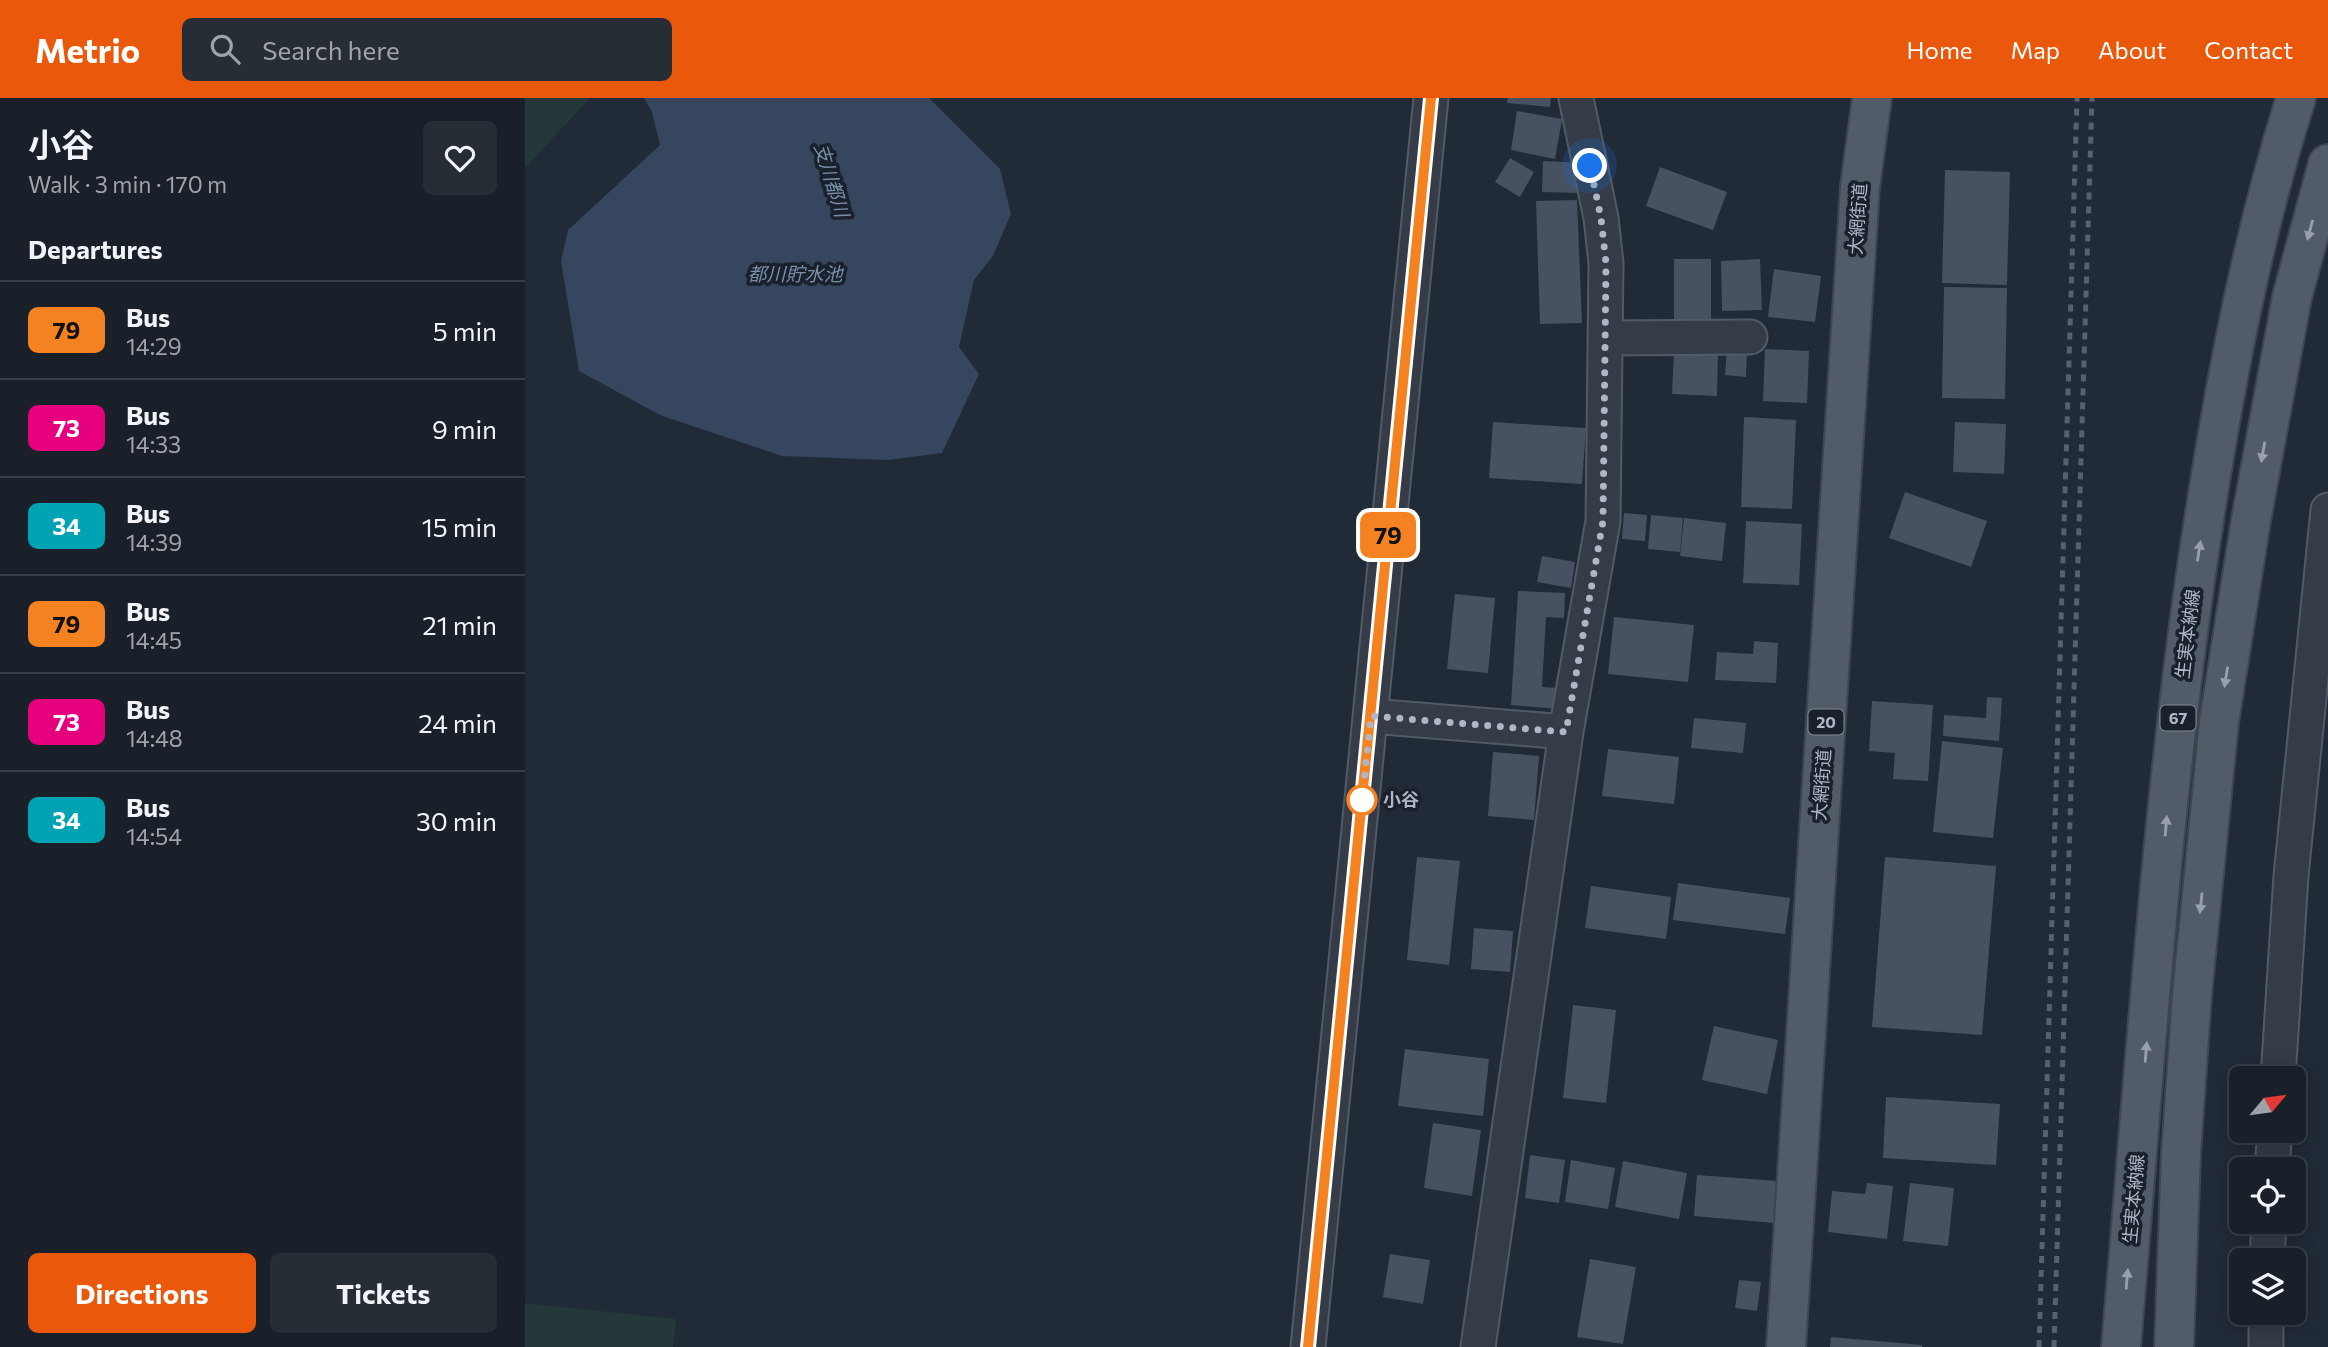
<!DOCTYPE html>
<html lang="en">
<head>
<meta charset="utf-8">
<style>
	body { margin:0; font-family:Commissioner,"Noto Sans JP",sans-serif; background:#262d35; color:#f1f3f6; height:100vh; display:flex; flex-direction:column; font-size:26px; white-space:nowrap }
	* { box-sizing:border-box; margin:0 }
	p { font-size:23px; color:#9fa3a8 }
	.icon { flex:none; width:38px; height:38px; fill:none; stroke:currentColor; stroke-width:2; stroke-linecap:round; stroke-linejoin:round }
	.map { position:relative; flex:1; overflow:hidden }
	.panel { display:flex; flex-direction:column; background:#192029; width:525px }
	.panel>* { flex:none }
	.badge { padding:0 14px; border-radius:10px; font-size:24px; line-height:46px }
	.needle { width:46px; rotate:61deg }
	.fabs { position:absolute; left:1704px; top:968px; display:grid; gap:14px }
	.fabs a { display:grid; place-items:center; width:77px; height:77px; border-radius:10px; background:#192029; box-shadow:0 4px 18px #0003,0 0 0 2px #373e46; font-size:35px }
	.you { position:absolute; width:35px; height:35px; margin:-18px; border:5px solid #fff; border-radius:50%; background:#1a73e8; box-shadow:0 0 0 10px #1a73e833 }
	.map>.badge { position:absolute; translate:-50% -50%; box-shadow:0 0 0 4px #fff }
	h2 { padding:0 28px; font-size:26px; line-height:63px }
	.round { display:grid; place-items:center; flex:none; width:74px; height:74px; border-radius:10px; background:#262d35 }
	.head { display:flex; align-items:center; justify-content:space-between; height:119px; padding:0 28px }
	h1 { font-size:33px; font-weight:700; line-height:52px }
	.action { display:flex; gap:14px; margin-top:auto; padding:14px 28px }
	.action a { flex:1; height:80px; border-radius:10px; background:#ea580c; color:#fff; font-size:28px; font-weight:700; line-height:80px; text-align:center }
	.action a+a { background:#262d35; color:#f1f3f6 }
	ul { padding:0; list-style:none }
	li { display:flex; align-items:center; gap:21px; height:98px; padding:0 28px; border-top:2px solid #373e46 }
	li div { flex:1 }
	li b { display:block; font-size:26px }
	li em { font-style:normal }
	li .badge { min-width:77px; font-weight:700; text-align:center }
	header { display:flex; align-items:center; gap:42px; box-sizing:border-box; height:98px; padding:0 35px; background:#ea580c; color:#fff }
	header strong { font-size:33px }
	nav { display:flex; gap:38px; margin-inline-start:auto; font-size:24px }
	.search { width:490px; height:63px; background:#262d35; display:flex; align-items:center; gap:18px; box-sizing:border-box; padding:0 24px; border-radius:10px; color:#9fa3a8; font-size:26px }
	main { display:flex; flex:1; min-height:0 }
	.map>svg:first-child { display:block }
	.green { fill:#243739 }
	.water { fill:#35465e }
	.building { fill:#475161 }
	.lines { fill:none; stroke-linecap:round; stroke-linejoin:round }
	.minor-casing { stroke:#525a65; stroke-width:37 }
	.major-casing { stroke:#3e4551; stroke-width:42 }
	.minor { stroke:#353c47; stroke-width:33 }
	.major { stroke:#525b68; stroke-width:38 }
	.rail { stroke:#57606e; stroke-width:5; stroke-dasharray:7 7; stroke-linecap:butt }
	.oneway { fill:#98a0ad }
	.line-casing { stroke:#fff; stroke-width:16 }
	.line { stroke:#f58220; stroke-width:10 }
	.walk { stroke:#afb7c4; stroke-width:7; stroke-dasharray:0 12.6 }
	.stop-dot { fill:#fff; stroke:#f58220; stroke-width:3.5 }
	.labels { text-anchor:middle; stroke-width:7; stroke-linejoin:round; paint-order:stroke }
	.shield { fill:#1a212c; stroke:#828a96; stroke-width:2 }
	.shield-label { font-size:16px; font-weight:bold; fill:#afb7c4 }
	.street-label { font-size:18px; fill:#afb7c4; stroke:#1a212c }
	.stop-label { font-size:18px; font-weight:bold; fill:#afb7c4; stroke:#1a212c; text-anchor:start }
	.water-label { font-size:19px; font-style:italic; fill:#788eab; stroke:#1a212c }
</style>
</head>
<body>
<header>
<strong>Metrio</strong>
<div class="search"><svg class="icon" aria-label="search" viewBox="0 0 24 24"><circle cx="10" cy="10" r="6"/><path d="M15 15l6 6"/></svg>Search here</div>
<nav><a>Home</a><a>Map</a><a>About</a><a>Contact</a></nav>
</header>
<main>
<section class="panel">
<div class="head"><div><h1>小谷</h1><p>Walk · 3 min · 170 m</p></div><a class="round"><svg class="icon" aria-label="heart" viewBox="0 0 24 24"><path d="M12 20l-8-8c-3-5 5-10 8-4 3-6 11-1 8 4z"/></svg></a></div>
<h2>Departures</h2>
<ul>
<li><span class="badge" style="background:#f58220;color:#111">79</span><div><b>Bus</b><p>14:29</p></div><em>5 min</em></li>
<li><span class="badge" style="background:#e6007e;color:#fff">73</span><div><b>Bus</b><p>14:33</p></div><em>9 min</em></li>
<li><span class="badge" style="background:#00a3b4;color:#fff">34</span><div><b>Bus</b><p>14:39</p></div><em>15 min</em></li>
<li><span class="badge" style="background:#f58220;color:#111">79</span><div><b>Bus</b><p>14:45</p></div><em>21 min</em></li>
<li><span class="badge" style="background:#e6007e;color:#fff">73</span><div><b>Bus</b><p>14:48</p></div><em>24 min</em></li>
<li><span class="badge" style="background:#00a3b4;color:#fff">34</span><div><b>Bus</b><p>14:54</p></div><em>30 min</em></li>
</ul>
<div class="action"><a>Directions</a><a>Tickets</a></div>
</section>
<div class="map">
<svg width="1803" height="1249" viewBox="0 0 1803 1249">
	<rect width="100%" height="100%" fill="#212a37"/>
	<path class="green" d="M0,0h65l-65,70z
		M0,1205l151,16 -3,28h-148z"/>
	<path class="water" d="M119,0h285l71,71 11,45 -18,42 -19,24 -15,67 20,27 -37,79 -54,7 -106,-4 -122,-41 -81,-44 -18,-110 7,-31 92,-85 -8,-33z"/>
	<path class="building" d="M983,0h43l-1,9 -43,-4z
		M992,13l45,8 -7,40 -44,-9z
		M985,60l24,14 -14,25 -25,-15z
		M1018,63l38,2 -1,30 -38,-1z
		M1135,69l67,25 -14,38 -67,-24z
		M1420,72l65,2 -3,113 -65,-2z
		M1052,102l5,123 -42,1 -4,-123z
		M1149,161h37v64h-37z
		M1235,161l2,51 -40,1 -1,-50z
		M1249,171l47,7 -6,46 -47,-5z
		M1419,189l63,1 -2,111 -63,-1z
		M1202,249l20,1 -1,29 -21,-2z
		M1240,251l44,2 -2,52 -44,-2z
		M1149,253l44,2 -1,43 -45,-2z
		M1219,319l52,3 -4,89 -51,-2z
		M968,324l93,6 -4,56 -93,-6z
		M1430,324l51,2 -2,50 -51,-2z
		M1380,394l82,29 -16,46 -82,-29z
		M1099,415l23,2 -2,26 -23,-2z
		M1126,417l32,3 -3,34 -32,-3z
		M1159,420l42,5 -4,38 -42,-5z
		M1221,423l56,3 -3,61 -56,-2z
		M1017,458l33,6 -4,26 -34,-6z
		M993,493l47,2 -1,25 -18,-1 -4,70 17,1 -1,21 -47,-4z
		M930,496l40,4 -7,75 -41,-4z
		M1089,519l80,8 -6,57 -80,-8z
		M1229,543l24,2 -2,40 -61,-3 2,-28 36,2z
		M1462,599l15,1 -3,43 -56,-5 1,-21 42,3z
		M1347,603l61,4 -5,76 -35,-2 2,-26 -26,-2z
		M1169,620l52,5 -3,30 -52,-5z
		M1417,643l61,7 -10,90 -60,-6z
		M1083,651l71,8 -5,47 -72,-8z
		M968,654l46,4 -5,64 -46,-4z
		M892,759l43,4 -11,104 -42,-5z
		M1360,759l111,9 -14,169 -110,-8z
		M1153,785l112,15 -5,36 -112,-14z
		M1066,788l80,11 -5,42 -81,-11z
		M949,830l39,3 -3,41 -39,-3z
		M1048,907l43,5 -10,93 -43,-5z
		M1189,928l64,14 -11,54 -65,-14z
		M880,951l84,10 -6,57 -85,-10z
		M1361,999l114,7 -4,61 -113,-7z
		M908,1025l48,7 -9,66 -48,-8z
		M1005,1057l35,5 -6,43 -34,-5z
		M1046,1062l44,8 -7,41 -43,-7z
		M1098,1063l64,12 -8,46 -64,-12z
		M1172,1077l81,6 -4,42 -80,-7z
		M1342,1085l26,3 -6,53 -59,-7 4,-41 33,3z
		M1385,1085l44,5 -6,58 -45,-5z
		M865,1156l40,6 -7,44 -40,-7z
		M1065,1161l46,8 -13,77 -46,-7z
		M1214,1182l22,2 -4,29 -22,-3z
		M1306,1239l91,8v2h-92z"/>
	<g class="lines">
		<defs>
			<path id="minor" d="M1080,240l145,-1
				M846,618l195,16
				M1753,980l13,-202 37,-366
				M1747,1071l3,-39
				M1742,1162l2,-38
				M783,1249l123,-1249
				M953,1249l88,-615 37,-211 3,-258 -5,-45 -25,-120
				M1741,1249v-35"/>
			<path id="major" d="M1261,1249l74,-1160 12,-89
				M1596,1249c24,-278 41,-558 84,-834 22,-141 48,-279 91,-415
				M1649,1249l7,-194 11,-158 27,-273 32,-202 41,-223 36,-133"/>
		</defs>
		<use href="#minor" class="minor-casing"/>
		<use href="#major" class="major-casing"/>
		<use href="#minor" class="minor"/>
		<use href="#major" class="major"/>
		<path class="rail" d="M1514,1249l38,-1249
			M1529,1249l38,-1249"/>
	</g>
	<defs><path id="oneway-solid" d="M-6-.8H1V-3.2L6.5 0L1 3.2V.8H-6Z" transform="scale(1.75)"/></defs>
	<g class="oneway">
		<use href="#oneway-solid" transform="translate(1785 132) rotate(105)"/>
		<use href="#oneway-solid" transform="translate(1738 354) rotate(100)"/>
		<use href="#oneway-solid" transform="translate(1674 453) rotate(-81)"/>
		<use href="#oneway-solid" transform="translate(1701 579) rotate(99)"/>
		<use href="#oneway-solid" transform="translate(1641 728) rotate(-85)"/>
		<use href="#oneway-solid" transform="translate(1676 805) rotate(96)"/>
		<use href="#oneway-solid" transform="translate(1621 954) rotate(-85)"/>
		<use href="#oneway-solid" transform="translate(1602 1181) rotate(-85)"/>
	</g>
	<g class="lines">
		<defs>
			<path id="line" d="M783,1249l123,-1249"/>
		</defs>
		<use href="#line" class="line-casing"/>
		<use href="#line" class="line"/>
		<path class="walk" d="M837,702l9,-84 195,16 37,-211 3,-258 -5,-45 -11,-52"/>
	</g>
	<circle class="stop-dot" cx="837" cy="702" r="14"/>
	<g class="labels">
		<g class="shield">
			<rect x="1635.5" y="607.5" width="35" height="25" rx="5"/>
			<rect x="1283.5" y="611.5" width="35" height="25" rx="5"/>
		</g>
		<g class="shield-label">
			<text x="1653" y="626">67</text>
			<text x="1301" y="630">20</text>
		</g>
		<g class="street-label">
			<text transform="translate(1333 121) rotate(-86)" y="6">大網街道</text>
			<text transform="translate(1663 536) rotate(-83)" y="6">生実本納線</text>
			<text transform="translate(1297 687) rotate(-86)" y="6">大網街道</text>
			<text transform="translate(1609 1101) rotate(-85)" y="6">生実本納線</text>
		</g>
		<g class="stop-label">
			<text x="858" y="708">小谷</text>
		</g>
		<g class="water-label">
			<text transform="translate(307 82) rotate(73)" y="7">支川都川</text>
			<text x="270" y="183">都川貯水池</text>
		</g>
	</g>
</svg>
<div class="fabs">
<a><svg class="needle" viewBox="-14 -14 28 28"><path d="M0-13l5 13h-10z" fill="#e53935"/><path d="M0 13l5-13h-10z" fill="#9fa3a8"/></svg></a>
<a><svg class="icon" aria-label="locate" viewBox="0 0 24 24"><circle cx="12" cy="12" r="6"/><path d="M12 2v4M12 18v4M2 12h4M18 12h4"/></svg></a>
<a><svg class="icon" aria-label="layers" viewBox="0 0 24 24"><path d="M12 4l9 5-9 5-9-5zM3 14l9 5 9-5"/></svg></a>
</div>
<div class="you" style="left:1065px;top:68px"></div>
<b class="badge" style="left:863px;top:437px;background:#f58220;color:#111">79</b>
</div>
</main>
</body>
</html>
